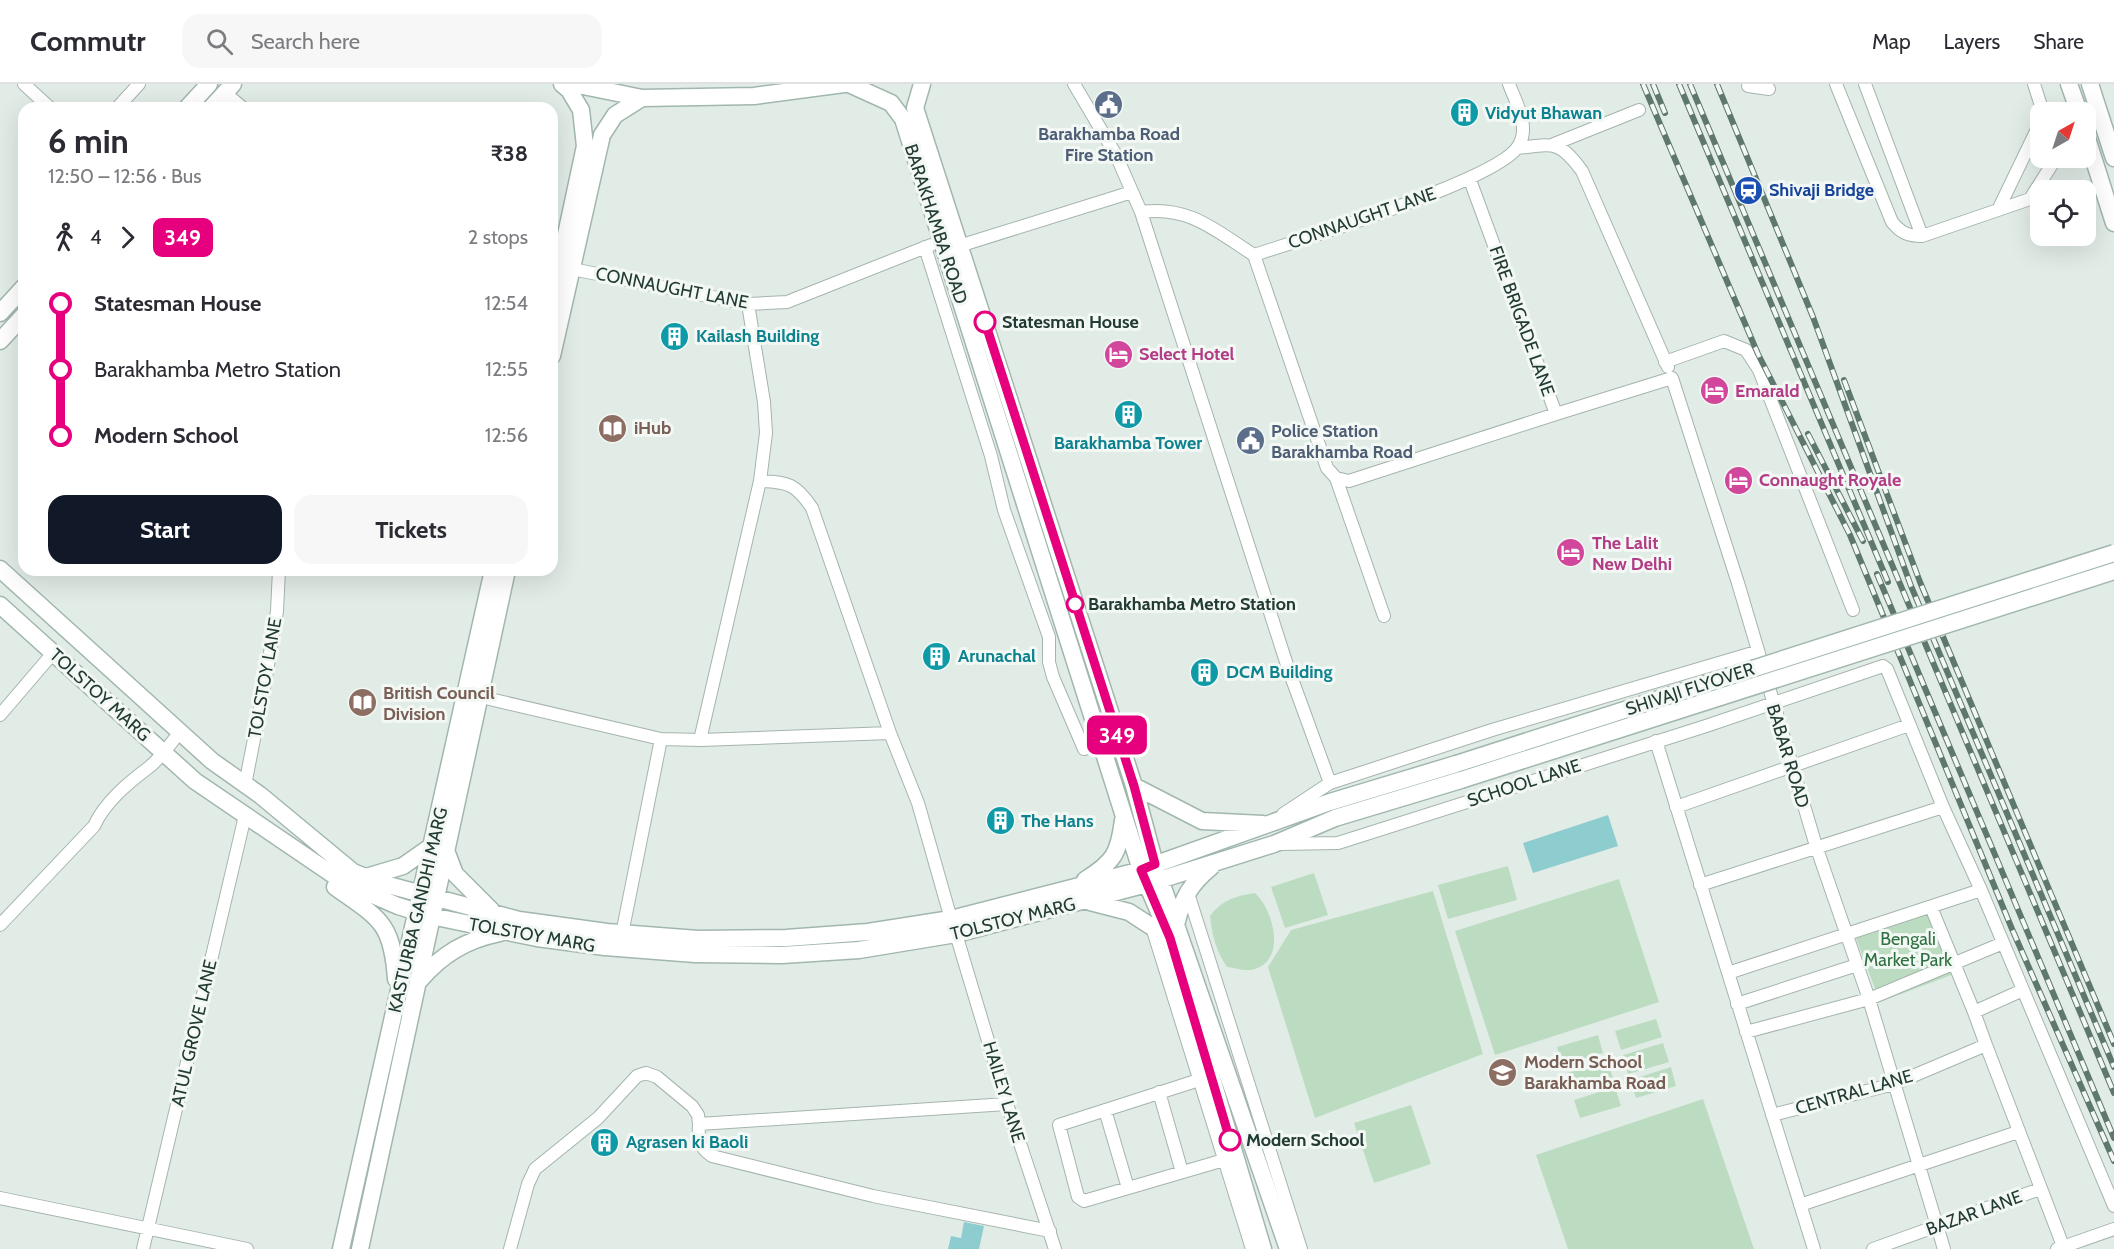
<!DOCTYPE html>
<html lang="en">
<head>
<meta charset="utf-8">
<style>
	body { margin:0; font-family:Cabin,sans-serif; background:#f7f7f7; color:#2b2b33; height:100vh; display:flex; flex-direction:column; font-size:22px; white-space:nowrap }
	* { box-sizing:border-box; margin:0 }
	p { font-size:20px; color:#7c7c81 }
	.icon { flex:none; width:33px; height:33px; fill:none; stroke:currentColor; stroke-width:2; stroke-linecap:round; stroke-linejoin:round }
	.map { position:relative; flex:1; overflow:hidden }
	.side { position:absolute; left:18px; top:18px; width:540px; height:474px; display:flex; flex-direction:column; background:#fff; border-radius:18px; box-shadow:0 6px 24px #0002 }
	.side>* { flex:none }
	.badge { padding:0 12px; border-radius:9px; font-size:21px; line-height:39px }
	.needle { width:39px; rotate:39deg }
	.controls { position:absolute; left:2030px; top:18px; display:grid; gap:12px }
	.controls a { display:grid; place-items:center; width:66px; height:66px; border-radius:12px; background:#fff; box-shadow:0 6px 24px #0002; font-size:30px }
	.map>.badge { position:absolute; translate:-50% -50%; box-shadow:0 0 0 3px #fff }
	.legs { display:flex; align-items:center; gap:9px; height:66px; padding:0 30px; font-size:20px }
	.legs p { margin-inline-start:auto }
	.summary { display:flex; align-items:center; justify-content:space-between; height:102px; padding:0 30px }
	h1 { font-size:33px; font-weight:700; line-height:45px }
	.primary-button { display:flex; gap:12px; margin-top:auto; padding:12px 30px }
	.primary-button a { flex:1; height:69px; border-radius:18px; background:#111827; color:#fff; font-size:24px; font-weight:700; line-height:69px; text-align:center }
	.primary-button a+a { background:#f7f7f7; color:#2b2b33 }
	ul { padding:0 30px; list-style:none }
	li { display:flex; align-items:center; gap:21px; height:66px; font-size:22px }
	li i { display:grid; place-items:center; width:9px; height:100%; margin:0 8px; background:currentColor }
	li i::after { content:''; width:15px; height:15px; margin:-8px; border:4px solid; border-radius:50%; background:#fff }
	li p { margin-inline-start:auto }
	li:first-child i { background:linear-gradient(#0000 50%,currentColor 0) }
	li:last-child i { background:linear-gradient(currentColor 50%,#0000 0) }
	header { display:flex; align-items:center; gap:36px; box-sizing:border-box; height:84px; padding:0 30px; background:#fff; border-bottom:2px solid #e1e1e2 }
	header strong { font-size:28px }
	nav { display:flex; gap:33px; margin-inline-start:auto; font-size:21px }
	.search { width:420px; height:54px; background:#f7f7f7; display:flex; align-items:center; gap:15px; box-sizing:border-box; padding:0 21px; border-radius:18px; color:#7c7c81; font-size:22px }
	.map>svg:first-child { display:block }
	.green { fill:#bcdcc1 }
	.water { fill:#8dcccf }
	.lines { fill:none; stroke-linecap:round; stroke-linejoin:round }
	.street-casing { stroke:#a5b4ad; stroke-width:14 }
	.secondary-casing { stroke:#a1b7ad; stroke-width:19 }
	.street { stroke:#fff; stroke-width:12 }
	.secondary { stroke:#fff; stroke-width:16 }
	.rail-casing { stroke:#5e786e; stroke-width:6 }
	.rail { stroke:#f3f8f5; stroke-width:4; stroke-dasharray:11; stroke-linecap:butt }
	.secondary-bridge-casing { stroke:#a1b7ad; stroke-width:19; stroke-linecap:butt }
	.secondary-bridge { stroke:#fff; stroke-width:16 }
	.line-1-casing { stroke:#fff; stroke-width:14 }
	.line-1 { stroke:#e6007e; stroke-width:9 }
	.stop-1-dot { fill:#fff; stroke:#e6007e; stroke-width:3 }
	.labels { text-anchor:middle; stroke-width:6; stroke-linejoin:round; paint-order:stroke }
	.culture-label { font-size:18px; font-weight:bold; fill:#0d838f; stroke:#f3f8f5; text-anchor:start }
	.service-label { font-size:18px; font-weight:bold; fill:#4e5e75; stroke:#f3f8f5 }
	.transit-label { font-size:18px; font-weight:bold; fill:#164399; stroke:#f3f8f5; text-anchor:start }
	.street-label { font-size:18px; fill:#233c33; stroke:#f3f8f5 }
	.stop-label { font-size:18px; font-weight:bold; fill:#233c33; stroke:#f3f8f5; text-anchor:start }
	.hotel-label { font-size:18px; font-weight:bold; fill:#b23c85; stroke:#f3f8f5; text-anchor:start }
	.education-label { font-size:18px; font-weight:bold; fill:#785e54; stroke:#f3f8f5; text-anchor:start }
	.park-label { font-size:18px; fill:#2f7141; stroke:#f3f8f5 }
</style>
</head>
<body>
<header>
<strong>Commutr</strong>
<div class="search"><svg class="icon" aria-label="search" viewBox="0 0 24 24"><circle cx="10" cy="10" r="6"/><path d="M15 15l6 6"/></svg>Search here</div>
<nav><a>Map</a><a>Layers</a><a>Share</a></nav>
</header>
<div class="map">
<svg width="2114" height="1165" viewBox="0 0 2114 1165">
	<rect width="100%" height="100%" fill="#e2ece7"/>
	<path class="green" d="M1508,782l9,34 -69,19 -10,-34z
		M1314,789l14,42 -43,13 -14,-41z
		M1619,795l40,123 -164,53 -40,-124z
		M1433,807l50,163 -168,64 -47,-151 23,-37z
		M1255,809c18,16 32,66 0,76 -8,3 -20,-1 -28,-2 -11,-16 -15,-32 -17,-51 12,-16 25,-20 45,-23z
		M1933,817l29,70 -82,31 -29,-77z
		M1656,935l6,18 -41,13 -6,-19z
		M1598,951l5,18 -40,12 -6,-18z
		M1663,959l6,19 -41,12 -5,-19z
		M1608,977l5,18 -41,13 -5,-19z
		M1671,983l5,19 -40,12 -6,-18z
		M1615,1003l6,19 -41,12 -6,-18z
		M1703,1015l51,150h-186l-32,-94z
		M1411,1021l20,59 -57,19 -20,-60z"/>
	<path class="water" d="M1608,731l10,31 -85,27 -10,-30z
		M964,1138l20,4 -5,23h-31l3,-13 10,2z"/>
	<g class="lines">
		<defs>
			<path id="street" d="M24,0l26,24
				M1074,0l42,71 25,57 147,456 42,115
				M1836,0l56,138c9,11 16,14 30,14l76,-26 42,-87
				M1865,0l57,152
				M2034,0l9,28
				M1748,2l21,3
				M225,9l18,15
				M117,24l22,-24
				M1554,60l85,-34
				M1518,64c36,-4 41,-8 64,23l86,196
				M1998,126l32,-11 26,-41
				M1141,128c48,-7 75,19 113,43 46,-15 248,-76 265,-110 11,-19 -3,-42 -10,-61
				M959,162l173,-54
				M925,163l66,209 13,54 45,127v25l4,15 31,72 19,-5
				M1254,171l73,213 9,10 48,138
				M572,185l176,35 39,-2 144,-57
				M748,220l16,98 2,31 -6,48c28,1 36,3 52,27l78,225 28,70 33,116
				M1665,278l59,-21 22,9 13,20 94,240
				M1556,330l116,-36 66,205 78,263 53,153 75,250
				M1336,394l13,3 207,-67 -86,-234
				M760,397l-60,259 190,-7
				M481,613l180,42 -39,195
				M0,631l53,-62
				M661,655l39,1
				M1656,657l158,508
				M245,701l20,-102 12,-72 2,-41
				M1676,723l233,-82
				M1283,730l47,-31 162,-53 264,-78
				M1281,760l57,-1 368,-117 177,-60 4,3 56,138 38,83 133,316
				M1700,801l243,-78
				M1187,806l114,359
				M1931,823l43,105
				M1151,840l101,325
				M0,841l94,-99c11,-24 34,-43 54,-58 13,-10 22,-24 32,-36
				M956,850l51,170 48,145
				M1728,889l253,-83
				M1737,920l120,-39
				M1746,948l123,-33 134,-56
				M1986,961l77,201
				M1199,996l-140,45 19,72 6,4 140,-41
				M1159,1008l23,80
				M1007,1020l-308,20c-1,16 0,23 13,32l161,40 177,35
				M1105,1026l23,78
				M1772,1031l122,-31 92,-39 -12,-33 49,-22
				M0,1114l247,51
				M1800,1121l218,-73
				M143,1165l102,-433
				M510,1165l18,-65 7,-15 63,-51 39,-42 9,-3 11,4 35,29 6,9 1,9
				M1873,1165l167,-60
				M2057,1165l57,-20"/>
			<path id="secondary" d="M573,0l69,14 112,-2 90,-12
				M849,0l42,19 12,16 238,751 29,68 93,311
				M922,0l-7,24 219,678 21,78 133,385
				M2069,0l10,28
				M2090,0l24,74
				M187,24l22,-24
				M211,24l22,-24
				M2085,48l29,91
				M552,216l33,-154 -4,-36 -12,-20 -7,-6
				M0,229l24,-26
				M0,257l24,-26
				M552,272l50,-221 13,-20 27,-17
				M0,485l212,192 48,34 93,77 24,10 142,38 88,12 91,7 88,-1 82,-6 83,-13 183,-47 196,-70 126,-38
				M0,521l195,176 150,102 53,23 33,10 106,22 68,9 90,7 87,1 77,-5 97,-16 191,-50 127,-40 61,-26 126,-38
				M1134,702l68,35 61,3
				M447,769l8,21 36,36
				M366,793l37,-11 30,-21
				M1085,796c29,-18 34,-27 38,-60
				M335,803c45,32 57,35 61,92
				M1090,818l39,10 40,26
				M1176,841c6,-26 14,-41 35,-58
				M419,897c23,-27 47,-41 81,-48
				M341,1165l152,-679
				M360,1165l147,-679"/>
		</defs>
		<use href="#street" class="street-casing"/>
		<use href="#secondary" class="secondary-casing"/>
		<use href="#street" class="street"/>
		<use href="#secondary" class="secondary"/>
		<defs>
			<path id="rail" d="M1643,0l115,270 92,181 162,394 102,232
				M1653,0l12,29
				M1679,0l209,498
				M1690,0l424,1009
				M1717,0l96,233 98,269 203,481
				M1844,296l76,202 194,462
				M1808,350l55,107
				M1877,490l237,564"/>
		</defs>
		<use href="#rail" class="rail-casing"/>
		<use href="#rail" class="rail"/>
		<defs>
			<path id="secondary-bridge" d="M1456,680l658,-211
				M1461,696l653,-209"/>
		</defs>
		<use href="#secondary-bridge" class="secondary-bridge-casing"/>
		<use href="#secondary-bridge" class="secondary-bridge"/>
	</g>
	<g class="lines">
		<defs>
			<path id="line-1" d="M985,238l149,464 21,78 -14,6 29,68 60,202"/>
		</defs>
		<use href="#line-1" class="line-1-casing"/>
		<use href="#line-1" class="line-1"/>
	</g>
	<defs>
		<symbol id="civic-disc" viewBox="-11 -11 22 22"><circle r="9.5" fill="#5c6f8a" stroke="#f3f8f5"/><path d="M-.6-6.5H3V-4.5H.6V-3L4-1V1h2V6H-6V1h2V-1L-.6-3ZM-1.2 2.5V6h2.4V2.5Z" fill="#fff"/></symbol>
		<symbol id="building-disc" viewBox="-11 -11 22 22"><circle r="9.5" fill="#0f9aa8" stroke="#f3f8f5"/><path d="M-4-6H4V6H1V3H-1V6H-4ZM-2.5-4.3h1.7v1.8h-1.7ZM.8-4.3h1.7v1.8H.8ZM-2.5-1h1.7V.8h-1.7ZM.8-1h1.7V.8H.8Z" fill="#fff"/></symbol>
		<symbol id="station-disc" viewBox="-11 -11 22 22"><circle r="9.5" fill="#1a4fb4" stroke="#f3f8f5"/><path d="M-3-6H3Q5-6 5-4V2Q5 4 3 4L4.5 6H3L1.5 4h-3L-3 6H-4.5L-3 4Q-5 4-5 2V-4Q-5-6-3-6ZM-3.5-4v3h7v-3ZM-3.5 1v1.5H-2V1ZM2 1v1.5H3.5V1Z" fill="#fff"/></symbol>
		<symbol id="hotel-disc" viewBox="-11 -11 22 22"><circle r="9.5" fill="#d1479c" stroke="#f3f8f5"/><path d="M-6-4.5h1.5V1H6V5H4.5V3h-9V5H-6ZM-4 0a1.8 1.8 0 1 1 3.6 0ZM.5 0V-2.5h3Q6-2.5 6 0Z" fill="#fff"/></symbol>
		<symbol id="library-disc" viewBox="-11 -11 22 22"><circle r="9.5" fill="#8d6e63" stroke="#f3f8f5"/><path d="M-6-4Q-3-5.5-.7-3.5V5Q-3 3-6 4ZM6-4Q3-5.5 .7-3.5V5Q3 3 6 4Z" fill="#fff"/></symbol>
		<symbol id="school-disc" viewBox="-11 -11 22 22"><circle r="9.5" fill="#8d6e63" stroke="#f3f8f5"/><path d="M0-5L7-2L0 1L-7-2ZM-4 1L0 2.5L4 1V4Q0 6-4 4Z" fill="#fff"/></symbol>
	</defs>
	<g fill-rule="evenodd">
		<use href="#civic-disc" x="1092" y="4" width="33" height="33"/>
		<use href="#building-disc" x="1448" y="12" width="33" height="33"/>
		<use href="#station-disc" x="1732" y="90" width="33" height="33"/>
		<use href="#building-disc" x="658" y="236" width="33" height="33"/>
		<use href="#hotel-disc" x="1102" y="254" width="33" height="33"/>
		<use href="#hotel-disc" x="1698" y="290" width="33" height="33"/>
		<use href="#building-disc" x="1112" y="314" width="33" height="33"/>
		<use href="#library-disc" x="596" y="328" width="33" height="33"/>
		<use href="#civic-disc" x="1234" y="340" width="33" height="33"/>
		<use href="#hotel-disc" x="1722" y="380" width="33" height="33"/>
		<use href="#hotel-disc" x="1554" y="452" width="33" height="33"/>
		<use href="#building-disc" x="920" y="556" width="33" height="33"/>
		<use href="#building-disc" x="1188" y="572" width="33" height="33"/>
		<use href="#library-disc" x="346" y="602" width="33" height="33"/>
		<use href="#building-disc" x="984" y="720" width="33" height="33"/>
		<use href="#school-disc" x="1486" y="972" width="33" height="33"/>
		<use href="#building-disc" x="588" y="1042" width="33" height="33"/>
	</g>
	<g class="stop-1-dot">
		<circle cx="985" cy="238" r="10"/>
		<circle cx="1075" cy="520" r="8"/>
		<circle cx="1230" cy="1056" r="10"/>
	</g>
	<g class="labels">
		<g class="culture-label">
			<text x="1485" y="35">Vidyut Bhawan</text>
			<text x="696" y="258">Kailash Building</text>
			<text x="1128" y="365" text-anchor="middle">Barakhamba Tower</text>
			<text x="958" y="578">Arunachal</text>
			<text x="1226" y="594">DCM Building</text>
			<text x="1021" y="743">The Hans</text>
			<text x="626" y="1064">Agrasen ki Baoli</text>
		</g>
		<g class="service-label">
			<text x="1109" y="56">Barakhamba Road<tspan x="1109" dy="21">Fire Station</tspan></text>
			<text x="1271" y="353" text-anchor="start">Police Station<tspan x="1271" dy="21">Barakhamba Road</tspan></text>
		</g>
		<g class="transit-label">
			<text x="1769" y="112">Shivaji Bridge</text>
		</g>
		<g class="street-label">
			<text transform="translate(1362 134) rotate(-19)" y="6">CONNAUGHT LANE</text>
			<text transform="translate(936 140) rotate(72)" y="6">BARAKHAMBA ROAD</text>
			<text transform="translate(672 204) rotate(11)" y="6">CONNAUGHT LANE</text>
			<text transform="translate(1522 237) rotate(70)" y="6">FIRE BRIGADE LANE</text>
			<text transform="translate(265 594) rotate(-80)" y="6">TOLSTOY LANE</text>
			<text transform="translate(1690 605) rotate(-18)" y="6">SHIVAJI FLYOVER</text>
			<text transform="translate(100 611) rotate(42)" y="6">TOLSTOY MARG</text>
			<text transform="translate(1788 672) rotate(73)" y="6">BABAR ROAD</text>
			<text transform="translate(1524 699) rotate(-18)" y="6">SCHOOL LANE</text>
			<text transform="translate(418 826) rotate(-77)" y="6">KASTURBA GANDHI MARG</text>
			<text transform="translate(1013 835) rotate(-14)" y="6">TOLSTOY MARG</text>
			<text transform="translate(532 851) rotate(10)" y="6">TOLSTOY MARG</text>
			<text transform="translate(194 949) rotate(-77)" y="6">ATUL GROVE LANE</text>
			<text transform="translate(1004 1008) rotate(73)" y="6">HAILEY LANE</text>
			<text transform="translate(1854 1008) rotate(-16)" y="6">CENTRAL LANE</text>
			<text transform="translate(1974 1129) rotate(-20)" y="6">BAZAR LANE</text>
		</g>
		<g class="stop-label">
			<text x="1002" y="244">Statesman House</text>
			<text x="1088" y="526">Barakhamba Metro Station</text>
			<text x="1246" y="1062">Modern School</text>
		</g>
		<g class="hotel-label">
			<text x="1139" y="276">Select Hotel</text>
			<text x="1735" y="313">Emarald</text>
			<text x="1759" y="402">Connaught Royale</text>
			<text x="1592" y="465">The Lalit<tspan x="1592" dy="21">New Delhi</tspan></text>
		</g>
		<g class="education-label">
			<text x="634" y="350">iHub</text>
			<text x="383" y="615">British Council<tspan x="383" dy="21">Division</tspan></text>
			<text x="1524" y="984">Modern School<tspan x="1524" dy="21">Barakhamba Road</tspan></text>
		</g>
		<g class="park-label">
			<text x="1908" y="861">Bengali<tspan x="1908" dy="21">Market Park</tspan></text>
		</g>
	</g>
</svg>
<div class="controls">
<a><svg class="needle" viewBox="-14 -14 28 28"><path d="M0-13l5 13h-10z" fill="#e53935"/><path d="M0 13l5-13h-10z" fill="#7c7c81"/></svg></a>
<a><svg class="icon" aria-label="locate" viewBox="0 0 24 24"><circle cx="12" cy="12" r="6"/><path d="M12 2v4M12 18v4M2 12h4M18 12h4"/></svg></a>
</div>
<b class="badge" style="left:1117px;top:651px;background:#e6007e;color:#fff">349</b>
<section class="side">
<div class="summary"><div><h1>6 min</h1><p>12:50 – 12:56 · Bus</p></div><b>₹38</b></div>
<div class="legs"><svg class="icon" aria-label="walk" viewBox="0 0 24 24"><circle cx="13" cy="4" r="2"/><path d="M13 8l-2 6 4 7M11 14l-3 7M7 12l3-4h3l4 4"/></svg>4<svg class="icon" aria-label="forward" viewBox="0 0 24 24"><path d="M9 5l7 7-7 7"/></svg><b class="badge" style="background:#e6007e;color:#fff">349</b><p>2 stops</p></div>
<ul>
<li><i style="color:#e6007e"></i><b>Statesman House</b><p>12:54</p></li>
<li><i style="color:#e6007e"></i><span>Barakhamba Metro Station</span><p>12:55</p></li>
<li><i style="color:#e6007e"></i><b>Modern School</b><p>12:56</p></li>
</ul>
<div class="primary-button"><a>Start</a><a>Tickets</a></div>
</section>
</div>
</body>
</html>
